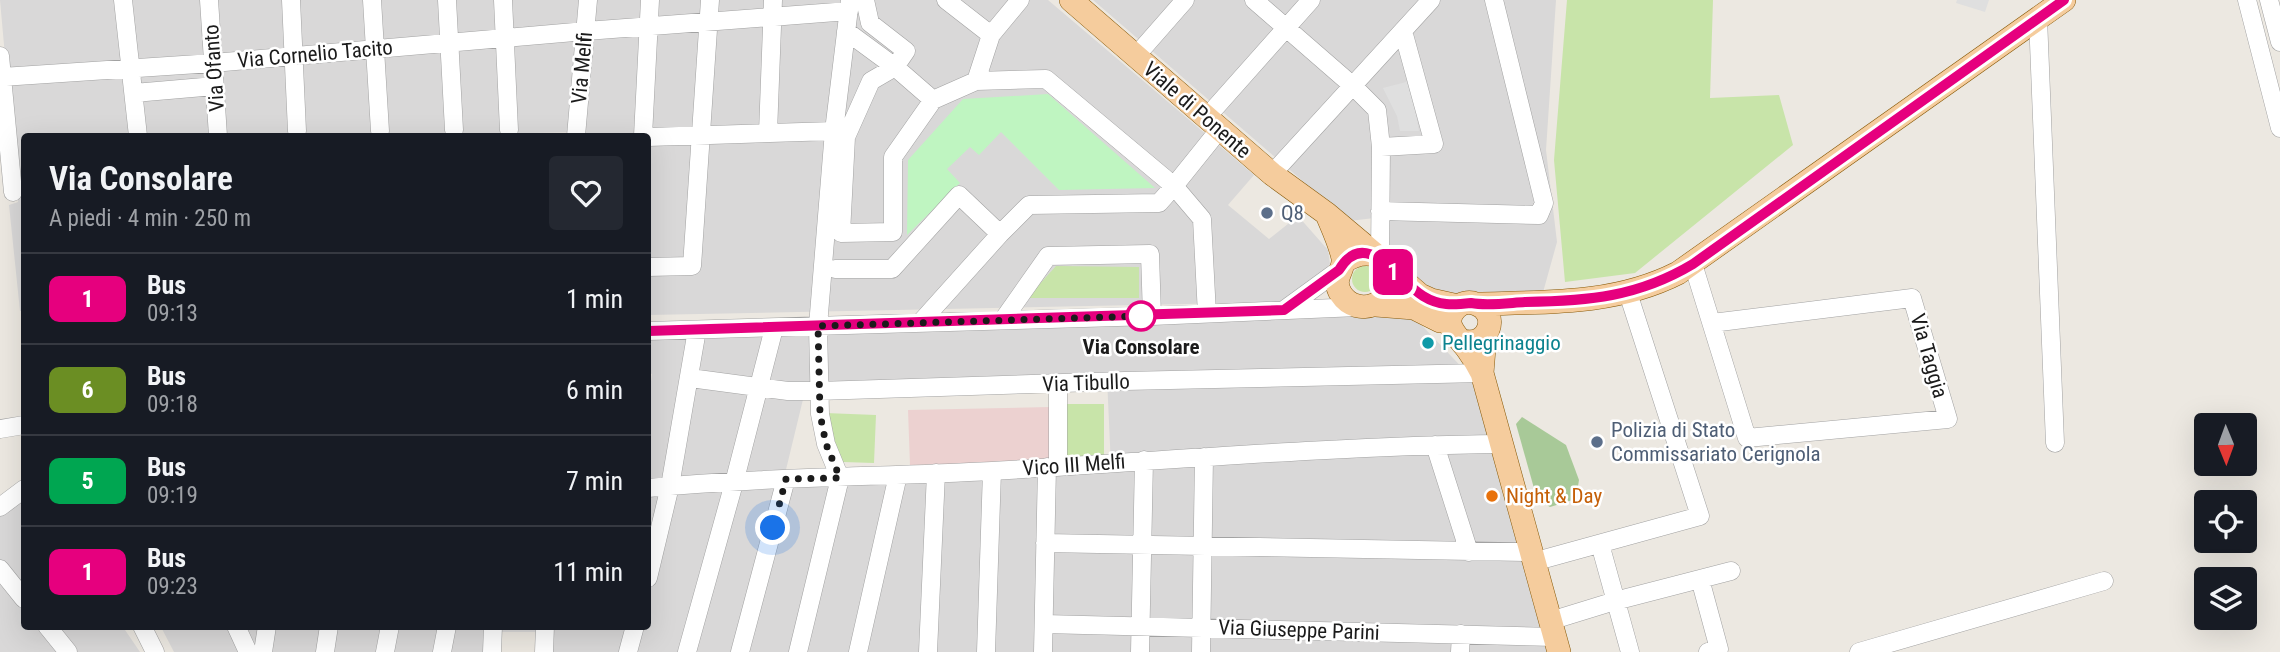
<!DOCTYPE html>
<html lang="it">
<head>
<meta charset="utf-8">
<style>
	body { margin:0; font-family:"Roboto Condensed",sans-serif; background:#242831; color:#f1f3f6; height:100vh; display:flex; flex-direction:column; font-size:26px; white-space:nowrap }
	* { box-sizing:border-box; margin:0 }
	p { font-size:23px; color:#9ea1a6 }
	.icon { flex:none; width:38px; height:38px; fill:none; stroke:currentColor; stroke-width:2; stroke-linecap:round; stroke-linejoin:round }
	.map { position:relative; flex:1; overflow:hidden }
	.panel { position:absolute; left:21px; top:133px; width:630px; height:497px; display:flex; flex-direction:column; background:#171b24; border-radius:7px; box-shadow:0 7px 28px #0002 }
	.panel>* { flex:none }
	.badge { padding:0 14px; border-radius:10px; font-size:24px; line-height:46px }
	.needle { width:46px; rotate:179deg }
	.tools { position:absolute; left:2194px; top:413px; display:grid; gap:14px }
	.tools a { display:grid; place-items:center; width:63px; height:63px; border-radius:7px; background:#171b24; box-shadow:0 7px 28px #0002; font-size:35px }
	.you { position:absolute; width:35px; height:35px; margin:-18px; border:5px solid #fff; border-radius:50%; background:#1a73e8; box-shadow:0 0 0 10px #1a73e833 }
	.map>.badge { position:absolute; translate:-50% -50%; box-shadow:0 0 0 4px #fff }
	.round { display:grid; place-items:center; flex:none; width:74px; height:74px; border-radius:7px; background:#242831 }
	.summary { display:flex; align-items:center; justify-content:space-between; height:119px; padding:0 28px }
	h1 { font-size:33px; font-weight:700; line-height:52px }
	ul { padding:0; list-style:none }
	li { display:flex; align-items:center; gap:21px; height:91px; padding:0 28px; border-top:2px solid #363941 }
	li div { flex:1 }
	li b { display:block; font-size:26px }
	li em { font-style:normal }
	li .badge { min-width:77px; font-weight:700; text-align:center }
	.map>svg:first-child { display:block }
	.residential { fill:#d9d8d8; fill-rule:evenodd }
	.commercial { fill:#ecd1d0 }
	.grass { fill:#c8e4a9 }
	.forest { fill:#a8c998 }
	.park { fill:#bff5c1 }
	.parking { fill:#dfdfdf }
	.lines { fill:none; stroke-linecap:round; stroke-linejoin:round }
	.minor-casing { stroke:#a2a2a2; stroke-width:19 }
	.major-casing { stroke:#885a09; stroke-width:24 }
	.minor { stroke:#fff; stroke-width:18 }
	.major { stroke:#f5cc9d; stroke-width:23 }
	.line-casing { stroke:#fff; stroke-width:16 }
	.line { stroke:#e6007e; stroke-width:10 }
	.walk { stroke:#1b1b1b; stroke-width:7; stroke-dasharray:0 12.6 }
	.service-dot { fill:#5c6f8a; stroke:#fff; stroke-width:2.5 }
	.stop-dot { fill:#fff; stroke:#e6007e; stroke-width:3.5 }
	.culture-dot { fill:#0f9aa8; stroke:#fff; stroke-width:2.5 }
	.food-dot { fill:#e8710a; stroke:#fff; stroke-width:2.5 }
	.labels { text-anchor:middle; stroke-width:5; stroke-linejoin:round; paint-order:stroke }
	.street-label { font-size:21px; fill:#1b1b1b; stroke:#fff }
	.service-label { font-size:21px; fill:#4e5e75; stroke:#fff; text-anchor:start }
	.culture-label { font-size:21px; fill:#0d838f; stroke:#fff; text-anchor:start }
	.stop-label { font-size:21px; font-weight:bold; fill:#1b1b1b; stroke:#fff }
	.food-label { font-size:21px; fill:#c56008; stroke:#fff; text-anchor:start }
</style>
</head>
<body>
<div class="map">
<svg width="2280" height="652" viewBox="0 0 2280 652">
	<rect width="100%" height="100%" fill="#ece8e1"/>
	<path class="residential" d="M0,0h204l10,136h-190v175h-4l-11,-106 9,-3z
		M217,0h831l206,175 -26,30 41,34 29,-23 30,34 2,14 -24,24 -19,14 -639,13v-179h-66v-4l-189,4 -167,-1z
		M1093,0h463l-10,150 11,92 -15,54 -92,3 -22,-9 -45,-41v-32l-34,4z
		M1411,314l62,65 76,273h-1000l2,-25 97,-1v-222l4,-30 -4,-1v-36zM1107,378l4,89 -328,15 23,-95z
		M24,497v129l99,1 17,25h-140v-139z
		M161,627h381v5h-43l-11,20h-314z"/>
	<path class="commercial" d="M1050,407l1,55 -141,3 -2,-55z"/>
	<path class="grass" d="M1567,0h146l-3,98 69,-3 14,50 -158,128 -70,9 -11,-122z
		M1352 279a13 13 0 1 1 26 0a13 13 0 1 1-26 0Z
		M1056,266l83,1v31h-112z
		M1062,404h42v52h-42z
		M825,413l51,2 -2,48 -31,-1 -11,-19z"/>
	<path class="forest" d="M1522,417l44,28 13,35 -3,19 -26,8 -13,-8 -21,-75z"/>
	<path class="park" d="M1048,94l107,94 -96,2 -58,-58 -22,23 -9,-8 -23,22 13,14 -53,52 1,-75 55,-61z"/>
	<path class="parking" d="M1957,0h32l-4,12 -29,-9z
		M1410,81l9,50h-19l-3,-15 -14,-28z"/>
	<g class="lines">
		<defs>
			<path id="minor" d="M123,0l15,136
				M209,0l9,136
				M291,0l6,131
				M372,0l8,131
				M447,0l7,130
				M503,0l6,130
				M865,0l5,23 36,28 -11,16 -24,14 -25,56 -5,96 52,-1v-75l40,-57 43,-19 15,-46 29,-35
				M946,0l45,35
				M1254,0l99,86 24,24 4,37 -1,112
				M2247,0l33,128
				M2269,0l11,42
				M2038,18l17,425
				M846,31l49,36 38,33
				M0,56l13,136
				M1135,57l50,-57
				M2,77l211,-14 373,-32 263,-20
				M976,81l70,-2 128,107 45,-56
				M134,93l81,-7
				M1206,118l105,-118
				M768,133l5,-133
				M576,136l12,-136
				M643,136l7,-136
				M648,137l186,-6
				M1381,147l53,-3 -31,-113
				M1272,174l159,-174
				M1380,211l159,4 5,-12 -50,-203
				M1693,264l54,174 201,-19 -36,-121 -200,25
				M648,267l44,-1 18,-266
				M835,269h57l67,-74 41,39
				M1284,310l55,-40
				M1003,320l45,-64 102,-2 2,62
				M920,323l80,-89 29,-29 130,-2 15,-17 28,33 5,95
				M648,331l504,-15 206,-9
				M690,378l98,13h30l307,-10 357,-8
				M0,429l24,-4
				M1435,445l34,107
				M1058,466v-82
				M648,488c114,-11 229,-11 344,-17 169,-10 339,-25 509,-27
				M0,507l24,-18
				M1045,543l485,9
				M1600,544l30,108
				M1533,562l167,-46 -72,-223
				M0,569l24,30
				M648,578l22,-92 27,-156
				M1700,579l19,70 -11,3
				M1550,621l65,-20 116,-30
				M1044,624l511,13
				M47,626l21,26
				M142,626l13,26
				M236,626l12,26
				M263,652l4,-26
				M325,652l4,-26
				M385,652l5,-26
				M442,652l5,-26
				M492,652l1,-26
				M544,652l1,-26
				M628,652l7,-26
				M687,652l47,-169 40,-155
				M740,652l46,-173
				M798,652l42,-174 -14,-34 -6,-30 -2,-88 16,-195 16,-131
				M858,652l40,-177
				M928,652l8,-179
				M986,652l6,-181
				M1043,652l4,-185
				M1140,652l4,-192
				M1201,652l3,-195
				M1460,652l1,-18
				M1859,652l245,-71"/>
			<path id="major" d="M1071,0l201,174 55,40 50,42
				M1328,217c6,14 12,27 15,41 2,13 -12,20 -2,36 16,25 56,10 50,-20 -5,-24 -31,-24 -47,-12
				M1389,268l31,27 11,5 27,6
				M1477,304c69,-2 138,1 201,-31l386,-273
				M1376,305l38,3 26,13
				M1485,336l-3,37 77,279
				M1460,340c29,10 41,-27 16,-36 -7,-3 -15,-1 -20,4 -16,16 3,29 12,42 5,7 10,15 14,23"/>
		</defs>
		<use href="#minor" class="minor-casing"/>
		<use href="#major" class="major-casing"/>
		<use href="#minor" class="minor"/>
		<use href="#major" class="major"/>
	</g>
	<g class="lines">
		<defs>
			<path id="line" d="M648,331l636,-21 55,-40c27,-45 59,11 84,26 16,10 30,9 48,7 17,3 37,0 54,-1 63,-1 113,-5 168,-38l371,-264"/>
		</defs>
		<use href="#line" class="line-casing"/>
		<use href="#line" class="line"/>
		<path class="walk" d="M773,528l13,-49 54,-1 -14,-34 -6,-30 -2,-88 323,-10"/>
	</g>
	<g class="service-dot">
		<circle cx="1267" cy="213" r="7"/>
		<circle cx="1597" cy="442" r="7"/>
	</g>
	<circle class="stop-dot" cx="1141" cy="316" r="14"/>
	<circle class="culture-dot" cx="1428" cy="343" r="7"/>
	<circle class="food-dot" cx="1492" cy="496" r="7"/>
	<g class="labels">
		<g class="street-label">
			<text transform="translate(315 54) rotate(-5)" y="7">Via Cornelio Tacito</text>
			<text transform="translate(214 68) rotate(-94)" y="7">Via Ofanto</text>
			<text transform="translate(582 68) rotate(-85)" y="7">Via Melfi</text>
			<text transform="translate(1197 110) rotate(41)" y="7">Viale di Ponente</text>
			<text transform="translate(1929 356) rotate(74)" y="7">Via Taggia</text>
			<text transform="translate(1086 383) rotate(-2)" y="7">Via Tibullo</text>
			<text transform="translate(1074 465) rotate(-4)" y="7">Vico III Melfi</text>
			<text transform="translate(1299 630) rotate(2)" y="7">Via Giuseppe Parini</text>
		</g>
		<g class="service-label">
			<text x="1281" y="220">Q8</text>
			<text x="1611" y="437">Polizia di Stato<tspan x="1611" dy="24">Commissariato Cerignola</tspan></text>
		</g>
		<g class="culture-label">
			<text x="1442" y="350">Pellegrinaggio</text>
		</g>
		<g class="stop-label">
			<text x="1141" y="354">Via Consolare</text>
		</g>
		<g class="food-label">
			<text x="1506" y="503">Night &amp; Day</text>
		</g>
	</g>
</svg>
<div class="tools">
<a><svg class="needle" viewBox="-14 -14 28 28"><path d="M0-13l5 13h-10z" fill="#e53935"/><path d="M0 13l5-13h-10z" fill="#9ea1a6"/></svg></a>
<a><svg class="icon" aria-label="locate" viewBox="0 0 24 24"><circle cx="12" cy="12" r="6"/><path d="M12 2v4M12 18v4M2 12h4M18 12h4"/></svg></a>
<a><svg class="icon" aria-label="layers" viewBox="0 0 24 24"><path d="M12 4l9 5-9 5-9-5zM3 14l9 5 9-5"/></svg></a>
</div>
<div class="you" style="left:773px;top:528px"></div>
<b class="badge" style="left:1393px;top:272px;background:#e6007e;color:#fff">1</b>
<section class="panel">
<div class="summary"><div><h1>Via Consolare</h1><p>A piedi · 4 min · 250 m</p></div><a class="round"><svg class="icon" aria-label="heart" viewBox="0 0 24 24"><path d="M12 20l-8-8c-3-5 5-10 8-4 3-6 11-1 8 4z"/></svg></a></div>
<ul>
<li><span class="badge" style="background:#e6007e;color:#fff">1</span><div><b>Bus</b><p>09:13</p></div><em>1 min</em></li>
<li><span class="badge" style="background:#6b8e23;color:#fff">6</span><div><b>Bus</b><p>09:18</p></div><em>6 min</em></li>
<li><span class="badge" style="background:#00a651;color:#fff">5</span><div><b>Bus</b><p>09:19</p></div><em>7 min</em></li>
<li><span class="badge" style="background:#e6007e;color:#fff">1</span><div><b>Bus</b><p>09:23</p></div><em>11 min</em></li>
</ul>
</section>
</div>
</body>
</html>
